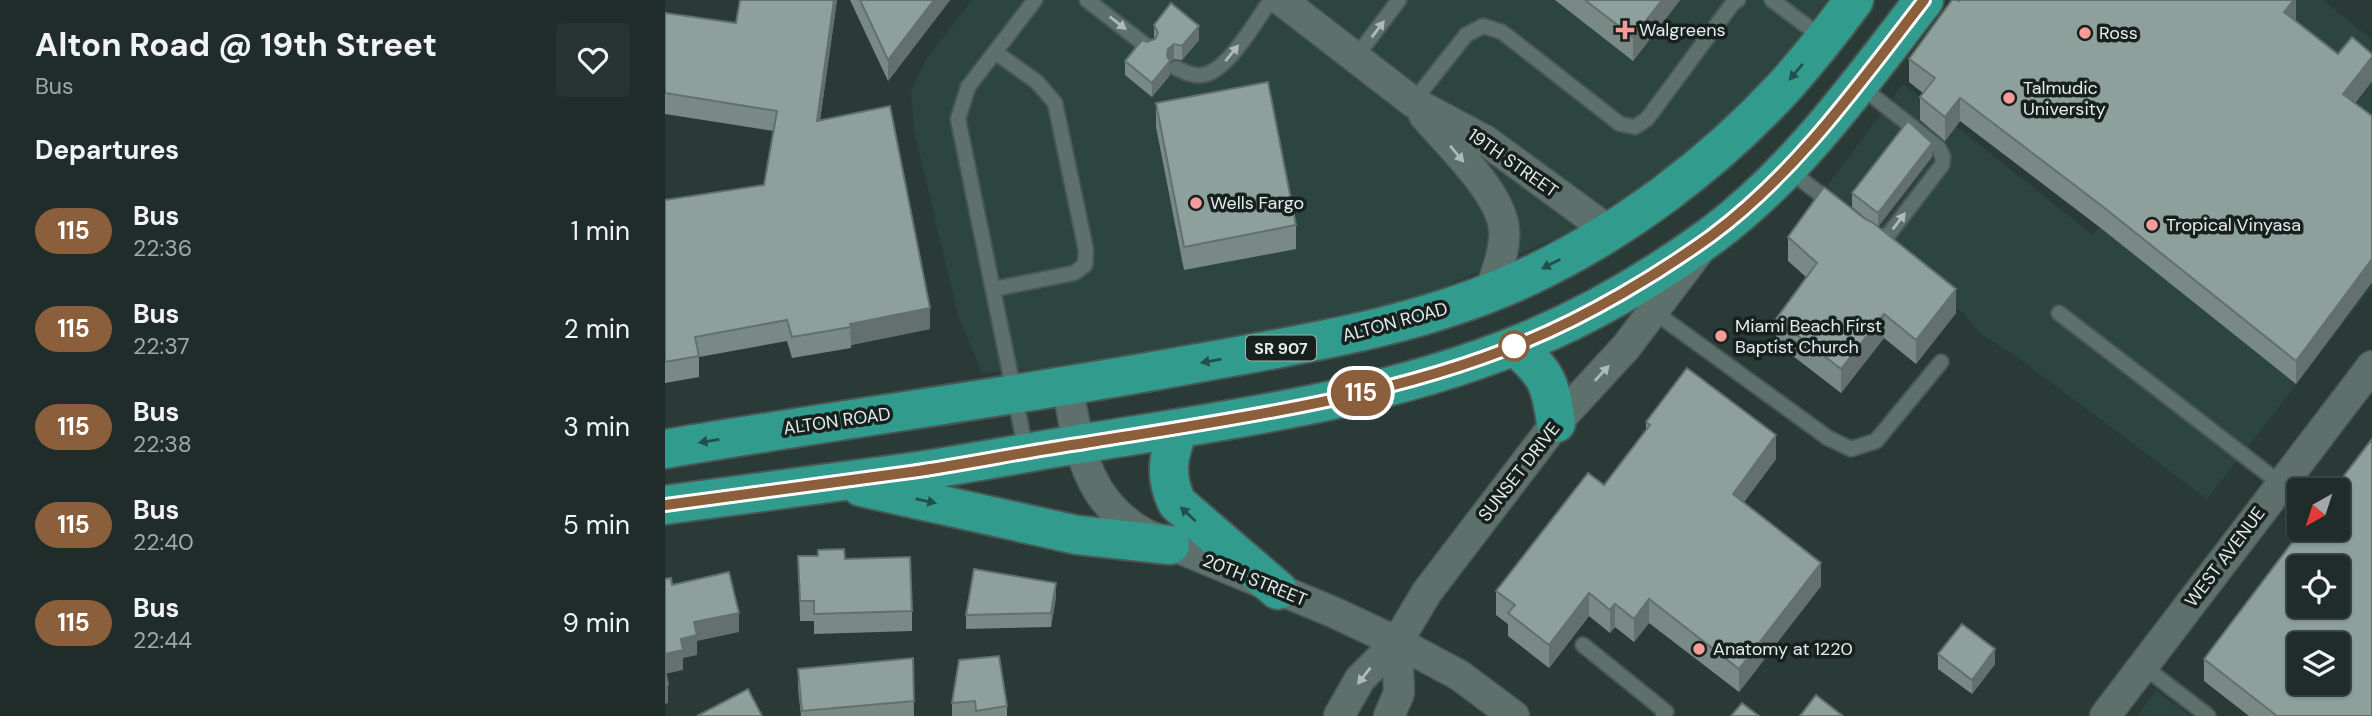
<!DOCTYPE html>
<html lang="en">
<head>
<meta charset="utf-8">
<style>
	body { margin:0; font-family:"DM Sans",sans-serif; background:#283431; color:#f1f3f6; height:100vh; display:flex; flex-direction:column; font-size:26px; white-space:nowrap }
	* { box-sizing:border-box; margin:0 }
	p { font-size:23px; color:#a2a7a8 }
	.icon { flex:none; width:38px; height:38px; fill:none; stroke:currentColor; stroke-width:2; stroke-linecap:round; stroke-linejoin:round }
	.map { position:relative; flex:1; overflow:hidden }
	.drawer { display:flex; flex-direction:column; background:#202c29; width:665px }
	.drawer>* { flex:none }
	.badge { padding:0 14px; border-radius:23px; font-size:24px; line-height:46px }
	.needle { width:46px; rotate:219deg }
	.controls { position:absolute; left:1622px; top:478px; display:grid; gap:14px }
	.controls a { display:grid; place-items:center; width:63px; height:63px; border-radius:7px; background:#202c29; box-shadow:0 2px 5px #0004,0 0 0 2px #3d4846; font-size:35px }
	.map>.badge { position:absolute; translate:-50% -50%; box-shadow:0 0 0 4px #fff }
	h2 { padding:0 35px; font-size:26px; line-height:63px }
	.round { display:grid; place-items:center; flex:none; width:74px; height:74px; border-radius:7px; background:#283431 }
	.summary { display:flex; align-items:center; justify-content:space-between; height:119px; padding:0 35px }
	h1 { font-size:33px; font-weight:700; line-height:52px }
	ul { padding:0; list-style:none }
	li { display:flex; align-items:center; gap:21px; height:98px; padding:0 35px }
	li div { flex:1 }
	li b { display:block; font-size:26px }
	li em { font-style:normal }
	li .badge { min-width:77px; font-weight:700; text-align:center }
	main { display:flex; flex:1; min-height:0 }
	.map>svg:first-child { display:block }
	.built { fill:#2d4541 }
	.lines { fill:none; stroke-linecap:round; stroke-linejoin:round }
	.service-casing { stroke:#485654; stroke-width:18 }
	.minor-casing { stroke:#485654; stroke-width:33 }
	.trunk-casing { stroke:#485654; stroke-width:42 }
	.service { stroke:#5e706c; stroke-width:14 }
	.minor { stroke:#5e706c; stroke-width:30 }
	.trunk { stroke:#319b8e; stroke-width:38 }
	.wall { fill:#798a86 }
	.shaded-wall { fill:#63706d }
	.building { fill:#8da09c; stroke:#63706d; stroke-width:2; fill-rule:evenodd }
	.oneway { fill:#aebbb8 }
	.oneway2 { fill:#22514b }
	.line-casing { stroke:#fff; stroke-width:16 }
	.line { stroke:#8b5e3c; stroke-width:10 }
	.poi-dot { fill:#f59b99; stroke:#18201e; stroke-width:2.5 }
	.stop-dot { fill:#fff; stroke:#8b5e3c; stroke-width:3.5 }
	.labels { text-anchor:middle; stroke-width:7; stroke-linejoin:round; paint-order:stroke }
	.shield { fill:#18201e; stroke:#a6b0ae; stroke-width:2 }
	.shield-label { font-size:16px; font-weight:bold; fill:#e3edeb }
	.poi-label { font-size:18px; fill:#e3edeb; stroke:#18201e; text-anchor:start }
	.street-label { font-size:18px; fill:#e3edeb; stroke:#18201e }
</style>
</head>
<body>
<main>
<section class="drawer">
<div class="summary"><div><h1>Alton Road @ 19th Street</h1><p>Bus</p></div><a class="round"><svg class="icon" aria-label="heart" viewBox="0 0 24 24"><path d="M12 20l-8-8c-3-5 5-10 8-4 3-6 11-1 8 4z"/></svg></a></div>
<h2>Departures</h2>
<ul>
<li><span class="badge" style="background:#8b5e3c;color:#fff">115</span><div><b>Bus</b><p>22:36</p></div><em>1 min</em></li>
<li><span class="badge" style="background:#8b5e3c;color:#fff">115</span><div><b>Bus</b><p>22:37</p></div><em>2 min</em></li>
<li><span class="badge" style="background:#8b5e3c;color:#fff">115</span><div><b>Bus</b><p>22:38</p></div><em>3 min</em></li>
<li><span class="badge" style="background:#8b5e3c;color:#fff">115</span><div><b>Bus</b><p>22:40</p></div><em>5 min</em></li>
<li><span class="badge" style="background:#8b5e3c;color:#fff">115</span><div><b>Bus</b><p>22:44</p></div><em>9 min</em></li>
</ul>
</section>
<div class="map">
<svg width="1707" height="716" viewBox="0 0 1707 716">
	<rect width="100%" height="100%" fill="#2a3a37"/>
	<path class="built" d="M307,0h855l-35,45 -85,98 -64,49 -31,11 -44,30 -145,63 -211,47 -156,24 -74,6 -24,-58 -44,-184 -3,-40 14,-30z
		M1612,0h46l49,40v247l-165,212 -190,-142 -38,-24 -15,-19 -146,-116 85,-114 190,151z
		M1491,691l34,25h-53z"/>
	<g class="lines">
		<defs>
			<path id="service" d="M422,0l61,47
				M1107,0l52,39
				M691,57l43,-57
				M511,68c9,4 16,8 26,7 26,-3 54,-55 69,-75
				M1195,86l78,61 5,10 -1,8 -53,69 -8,4 -9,-3
				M748,102l53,-67 17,-9 19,6 118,92 15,3 12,-8 86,-116 5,-3
				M1124,170l45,35
				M329,289l80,-16 11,-8 1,-15 -31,-147 -18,-21 -42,-30
				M988,311l175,127 23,11 25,-8 65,-79
				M1394,313l222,171
				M361,451l-68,-332 10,-32 67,-87
				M918,645l83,67 -3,4
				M1478,666l65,50"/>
			<path id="minor" d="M616,0l132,102 73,39 123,90
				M759,115c24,28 77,78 80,114 2,21 -8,43 -14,63
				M402,386c12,61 19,116 78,148l188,78 64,30 62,33 55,41
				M674,716l21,-37 37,-37 30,-50 129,-169 70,-76 72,-95
				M724,716l10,-23 -2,-51
				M1440,716l267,-350"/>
			<path id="trunk" d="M850,346c31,28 35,34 41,77
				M514,428c-11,27 -15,48 -2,75l101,87
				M0,449c176,-30 353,-53 528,-85 116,-21 230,-38 338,-89 94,-45 182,-111 253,-188 25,-28 48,-57 70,-87
				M196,487l216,48 93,10
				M0,505c82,-11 164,-22 246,-33 56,-8 112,-19 168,-28 150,-24 306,-44 448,-103 63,-26 129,-65 184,-105 86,-64 148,-152 213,-236"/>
		</defs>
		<use href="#service" class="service-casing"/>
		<use href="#minor" class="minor-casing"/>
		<use href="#trunk" class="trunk-casing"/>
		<use href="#service" class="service"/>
		<use href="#minor" class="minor"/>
		<use href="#trunk" class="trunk"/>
	</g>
	<path class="wall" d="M75,0h97l-17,120 110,209 -79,16v3l-59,10 -5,-17 -88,16v20l-34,6v-183l99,-15 10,-54 -109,-17v-101l71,10z
		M185,0h100l-62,81z
		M890,0h125l-47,61z
		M1631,0l-1,21 43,33h34v27l-17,22 17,13v166l-76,102 -194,-155 -142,-108 -15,20 -25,-21v-23l3,-4 -14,-11v-23l50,-58z
		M489,25l45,15 -17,20 -8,-1 -4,3v13l-18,22 -27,-22v-14l22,-19 7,-2z
		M491,103l140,122v24l-112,21 -28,-143z
		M1267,157l-54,69 78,87 -40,51 -32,-26 -43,55 -65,-50v-24l30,-42 -18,-16v-24l77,-18 3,1 -16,-13v-14z
		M981,422l130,37 -32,43 77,84 -82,106 -90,-69 -15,19 -19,-15 -5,6 -21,-17 -40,52 -41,-32v-12l-12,-9v-24l108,-106 42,-55z
		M133,556l47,3 67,52v20l-98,3v-13h-14z
		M391,597l-5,30 -85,2v-14z
		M1273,654l57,10 -23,30 -34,-25z
		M248,658l1,58h-113l-3,-28v-19z
		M1539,659l168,57h-123l-45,-35z
		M294,660l48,46v10h-55v-13z"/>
	<path class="shaded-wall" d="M169,0h3l-20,142v-21z
		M269,0h16l-62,81v-21z
		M997,0h18l-47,61v-24z
		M1629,0h2v20l-12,15v-23z
		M534,26v14l-17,20v-14z
		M509,44v15l-4,3v13l-18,22v-14l15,-27 1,-7z
		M1707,57v24l-29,36v-23z
		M1295,98v23l-15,20v-24z
		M1267,143v14l-54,70v-14z
		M1707,259v23l-76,102v-23z
		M1291,289v24l-40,51v-24z
		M265,308v21l-79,16 -1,-21z
		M1219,314v24l-43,55v-24z
		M1111,435v24l-43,58v-23z
		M1156,563v23l-82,106v-23z
		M391,583v14l-5,30v-14z
		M924,593v23l-40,52v-23z
		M984,599v24l-15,19v-23z
		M950,604v23l-5,6v-23z
		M74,613v19l-42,9v14l-14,3v12l-18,4v-20l16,-15 13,-17z
		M1330,649v15l-23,30v-14z
		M0,684h3v19l-3,1z"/>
	<path class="building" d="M75,0h94l-17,121 73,-15 40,202 -80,16 1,3 -59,10 -5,-17 -92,17 4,19 -34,6v-162l99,-15 13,-74 -112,-18v-80l71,10z
		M195,0h74l-46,60z
		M920,0h77l-29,37z
		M1287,0h5l2,1 1,-1h334l-10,12 54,42 14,-17 20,17v3l-29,37 29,22v143l-76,102 -194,-155 -142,-108 -15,19 -25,-20 15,-19 -26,-19z
		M506,3l28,23 -17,20 -8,-2 -6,5 -1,7 3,5 -18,22 -27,-22 17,-21 5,2 8,-3 3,-6 -4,-8z
		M603,82l28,143 -112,22 -28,-144z
		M1243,121l24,22 -54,70 -26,-20z
		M1159,187l41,32 7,3 84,67 -40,51 -32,-26 -43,55 -65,-50 41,-56 -29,-26z
		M1022,368l89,67 -43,59 88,69 -82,106 -90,-70 -15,20 -19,-15 -5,6 -21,-17 -40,52 -41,-32 7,-8 -19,-14 92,-118 16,12 46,-60 -4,-3z
		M1707,439v277h-95l-73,-57 99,-131h35v-38h-5zM1634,567h39v39h-39zM1634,644h39v38h-39z
		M179,549l1,10 65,-2 2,54 -98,3v-13h-14l-2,-45h20v-6z
		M309,569l82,14 -5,30 -85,2z
		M64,572l10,41 -45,9 3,13 -16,4 2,11 -18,4v-75l6,-1 1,7z
		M1297,624l33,25 -23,31 -34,-26z
		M334,656l8,50 -31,5 -1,-10 -23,2 7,-43z
		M248,658l1,43 -112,10 -4,-42z
		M0,671l3,13h-3z
		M83,689l14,27h-65z
		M1151,695l27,21h-43z
		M1077,703l17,13h-28z"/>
	<defs><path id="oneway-solid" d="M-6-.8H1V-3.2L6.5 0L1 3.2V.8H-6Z" transform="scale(1.75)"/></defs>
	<g class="oneway">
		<use href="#oneway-solid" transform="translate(453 23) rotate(38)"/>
		<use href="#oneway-solid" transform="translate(713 29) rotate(-53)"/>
		<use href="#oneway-solid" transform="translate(567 53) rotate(-51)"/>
		<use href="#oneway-solid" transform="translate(792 154) rotate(50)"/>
		<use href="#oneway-solid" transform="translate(1234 221) rotate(-53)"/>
		<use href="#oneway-solid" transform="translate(937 373) rotate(-47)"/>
		<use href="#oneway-solid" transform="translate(699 676) rotate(128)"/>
	</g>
	<g class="oneway2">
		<use href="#oneway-solid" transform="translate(1131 72) rotate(130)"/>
		<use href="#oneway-solid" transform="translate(886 264) rotate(153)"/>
		<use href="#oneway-solid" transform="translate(546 361) rotate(170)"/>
		<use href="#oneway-solid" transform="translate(44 441) rotate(171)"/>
		<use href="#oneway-solid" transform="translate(261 501) rotate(12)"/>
		<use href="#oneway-solid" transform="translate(523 514) rotate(-137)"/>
	</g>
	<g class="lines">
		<defs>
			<path id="line" d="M0,505c82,-11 164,-22 246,-33 56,-8 112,-20 168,-28 147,-24 309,-45 448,-103 61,-25 130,-66 184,-105 86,-64 148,-152 213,-236"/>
		</defs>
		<use href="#line" class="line-casing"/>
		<use href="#line" class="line"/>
	</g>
	<g class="poi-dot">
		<path d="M956.5 19.5h7v7h7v7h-7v7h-7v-7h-7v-7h7z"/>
		<circle cx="1420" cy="33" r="7"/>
		<circle cx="1344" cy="98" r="7"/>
		<circle cx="531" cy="203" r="7"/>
		<circle cx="1487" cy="225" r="7"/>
		<circle cx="1056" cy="336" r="7"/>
		<circle cx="1034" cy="649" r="7"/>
	</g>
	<circle class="stop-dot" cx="849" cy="346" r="14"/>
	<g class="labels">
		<rect class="shield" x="581" y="335.5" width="70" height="25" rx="5"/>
		<g class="shield-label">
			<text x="616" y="354">SR 907</text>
		</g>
		<g class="poi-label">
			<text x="974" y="36">Walgreens</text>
			<text x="1434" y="39">Ross</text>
			<text x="1358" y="94">Talmudic<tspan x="1358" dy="21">University</tspan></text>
			<text x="545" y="209">Wells Fargo</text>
			<text x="1501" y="231">Tropical Vinyasa</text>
			<text x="1070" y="332">Miami Beach First<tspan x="1070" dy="21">Baptist Church</tspan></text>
			<text x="1048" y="655">Anatomy at 1220</text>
		</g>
		<g class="street-label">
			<text transform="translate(848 163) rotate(35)" y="6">19TH STREET</text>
			<text transform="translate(730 322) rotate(-15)" y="6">ALTON ROAD</text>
			<text transform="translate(172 421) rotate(-8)" y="6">ALTON ROAD</text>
			<text transform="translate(854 472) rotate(-52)" y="6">SUNSET DRIVE</text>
			<text transform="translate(1560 557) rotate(-53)" y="6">WEST AVENUE</text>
			<text transform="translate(590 580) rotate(22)" y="6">20TH STREET</text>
		</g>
	</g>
</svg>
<div class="controls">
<a><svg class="needle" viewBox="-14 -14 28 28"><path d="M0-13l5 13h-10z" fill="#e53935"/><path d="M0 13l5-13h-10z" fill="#a2a7a8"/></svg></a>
<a><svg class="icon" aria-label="locate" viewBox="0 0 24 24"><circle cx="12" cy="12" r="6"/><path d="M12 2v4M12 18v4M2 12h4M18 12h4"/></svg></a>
<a><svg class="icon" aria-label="layers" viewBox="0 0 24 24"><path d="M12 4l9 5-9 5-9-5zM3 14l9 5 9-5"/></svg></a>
</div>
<b class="badge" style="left:696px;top:393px;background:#8b5e3c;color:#fff">115</b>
</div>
</main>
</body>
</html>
